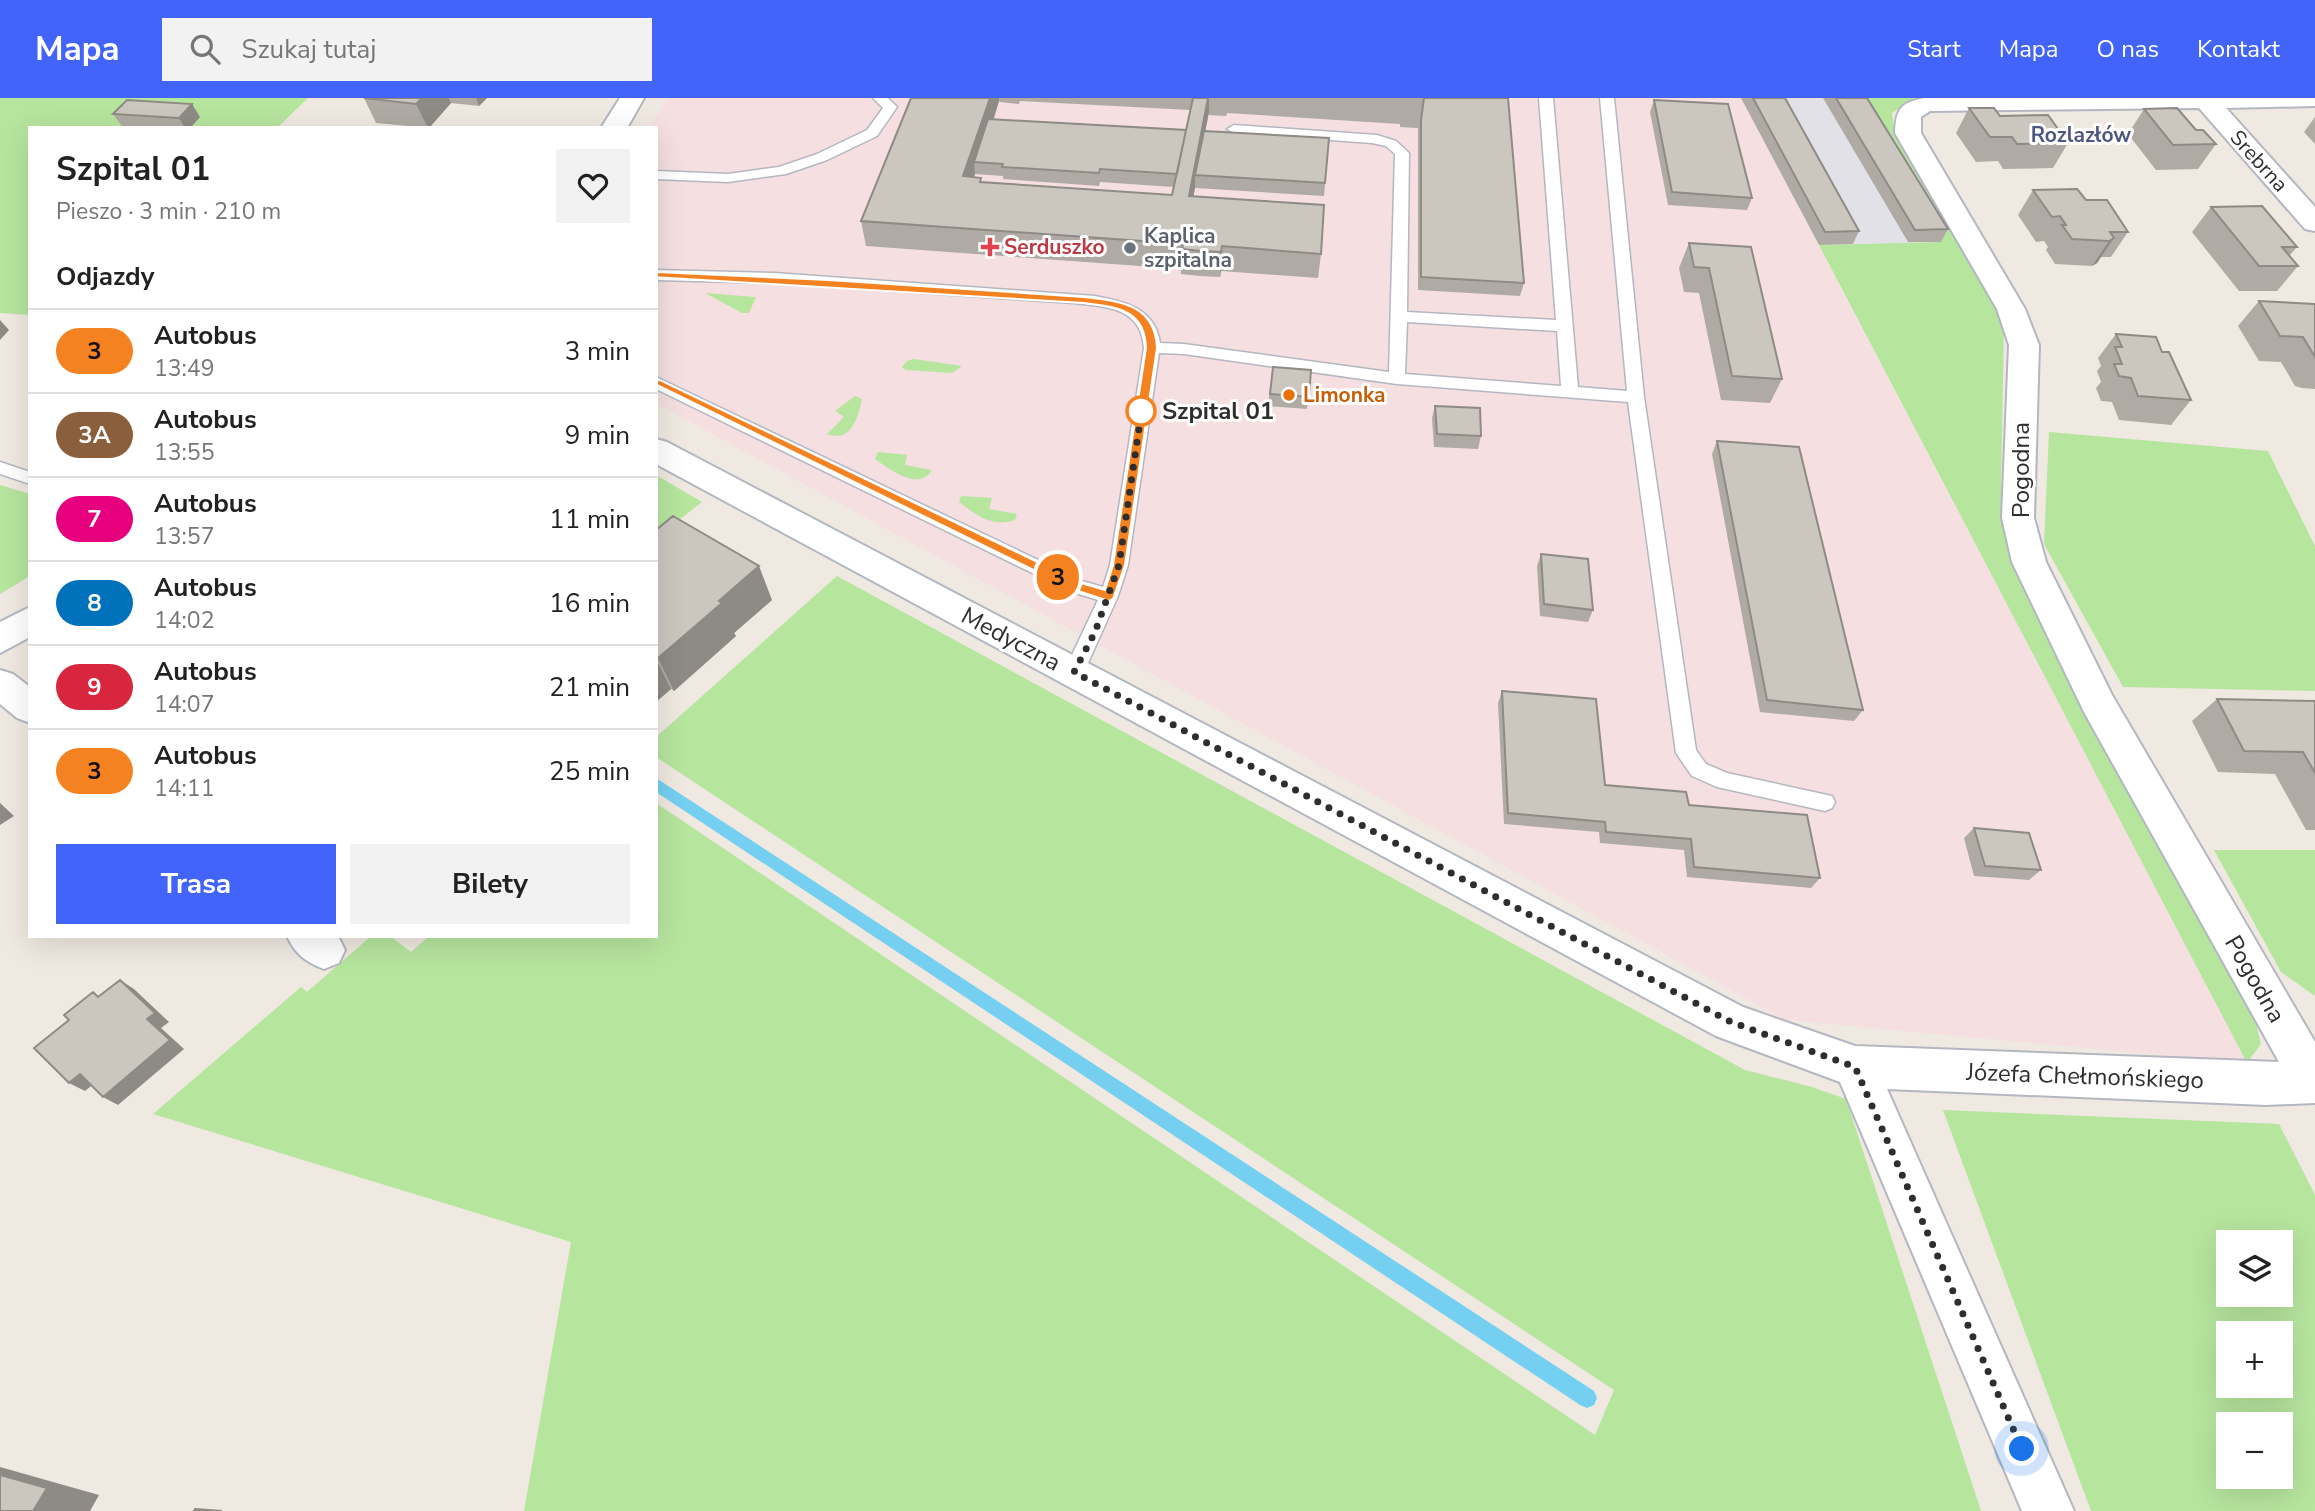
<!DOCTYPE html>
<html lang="pl">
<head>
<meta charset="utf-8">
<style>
	body { margin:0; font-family:"Nunito Sans",sans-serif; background:#f2f2f2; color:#222; height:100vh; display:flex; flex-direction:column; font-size:26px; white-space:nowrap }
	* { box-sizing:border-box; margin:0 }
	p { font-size:23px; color:#767676 }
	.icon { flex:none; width:38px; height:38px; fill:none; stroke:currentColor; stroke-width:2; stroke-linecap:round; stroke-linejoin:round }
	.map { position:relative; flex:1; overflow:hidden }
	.drawer { position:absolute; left:28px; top:28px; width:630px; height:812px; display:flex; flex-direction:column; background:#fff; border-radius:0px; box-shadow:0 7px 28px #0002 }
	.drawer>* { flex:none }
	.badge { padding:0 14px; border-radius:23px; font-size:24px; line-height:46px }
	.tools { position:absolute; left:2216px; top:1132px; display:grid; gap:14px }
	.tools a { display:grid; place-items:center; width:77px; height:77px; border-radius:0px; background:#fff; box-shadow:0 7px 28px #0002; font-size:35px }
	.you { position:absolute; width:35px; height:35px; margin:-18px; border:5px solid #fff; border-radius:50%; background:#1a73e8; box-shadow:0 0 0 10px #1a73e833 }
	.map>.badge { position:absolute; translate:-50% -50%; box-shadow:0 0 0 4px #fff }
	h2 { padding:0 28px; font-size:26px; line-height:63px }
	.round { display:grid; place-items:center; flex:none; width:74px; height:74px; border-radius:0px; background:#f2f2f2 }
	.overview { display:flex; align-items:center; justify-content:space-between; height:119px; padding:0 28px }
	h1 { font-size:33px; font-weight:700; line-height:52px }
	.action { display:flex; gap:14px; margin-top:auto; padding:14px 28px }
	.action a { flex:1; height:80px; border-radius:0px; background:#4264fb; color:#fff; font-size:28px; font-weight:700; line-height:80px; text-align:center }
	.action a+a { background:#f2f2f2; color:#222 }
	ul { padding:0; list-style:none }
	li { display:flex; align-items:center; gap:21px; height:84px; padding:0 28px; border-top:2px solid #e0e0e0 }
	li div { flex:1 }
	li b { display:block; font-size:26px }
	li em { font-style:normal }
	li .badge { min-width:77px; font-weight:700; text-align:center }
	header { display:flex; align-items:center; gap:42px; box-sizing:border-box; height:98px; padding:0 35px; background:#4264fb; color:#fff }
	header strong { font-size:33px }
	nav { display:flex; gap:38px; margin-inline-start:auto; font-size:24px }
	.search { width:490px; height:63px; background:#f2f2f2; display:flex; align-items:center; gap:18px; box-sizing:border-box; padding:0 24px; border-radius:0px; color:#767676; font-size:26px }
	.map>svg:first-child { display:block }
	.industrial { fill:#e3e1e8 }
	.medical { fill:#f5dfe0 }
	.green { fill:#b6e59e; fill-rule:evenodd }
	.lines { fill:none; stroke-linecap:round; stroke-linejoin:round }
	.stream { fill:#75cff0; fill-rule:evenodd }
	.service-casing { stroke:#b4b7c1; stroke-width:3 }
	.minor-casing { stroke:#b4b7c1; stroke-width:4 }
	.tertiary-casing { stroke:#b4b7c1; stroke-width:4 }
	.service { fill:#fff; fill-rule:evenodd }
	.minor { fill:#fff; fill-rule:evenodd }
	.tertiary { fill:#fff; fill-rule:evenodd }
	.wall { fill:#afaba4; fill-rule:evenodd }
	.shaded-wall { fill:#8e8b86 }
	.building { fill:#cbc7bf; stroke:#8e8b86; stroke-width:2 }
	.line { fill:#f58220; stroke:#fff; stroke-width:2 }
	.walk { stroke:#2e2e2e; stroke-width:7; stroke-dasharray:0 12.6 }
	.health-dot { fill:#e0444e; stroke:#fff; stroke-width:2.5 }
	.worship-dot { fill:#6b7280; stroke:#fff; stroke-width:2.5 }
	.food-dot { fill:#e8710a; stroke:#fff; stroke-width:2.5 }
	.stop-dot { fill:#fff; stroke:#f58220; stroke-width:3.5 }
	.labels { text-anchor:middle; stroke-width:6; stroke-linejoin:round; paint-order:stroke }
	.far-neighbourhood-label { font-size:21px; font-weight:bold; fill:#4d5680; stroke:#fff }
	.far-street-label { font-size:21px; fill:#2e2e2e; stroke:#fff }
	.far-worship-label { font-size:21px; font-weight:bold; fill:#5b616d; stroke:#fff; text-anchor:start }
	.far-health-label { font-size:21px; font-weight:bold; fill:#be3a42; stroke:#fff; text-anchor:start }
	.far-food-label { font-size:21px; font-weight:bold; fill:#c56008; stroke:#fff; text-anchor:start }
	.stop-label { font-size:24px; font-weight:bold; fill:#2e2e2e; stroke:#fff; text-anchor:start }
	.street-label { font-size:24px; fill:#2e2e2e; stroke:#fff }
</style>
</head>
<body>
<header>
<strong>Mapa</strong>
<div class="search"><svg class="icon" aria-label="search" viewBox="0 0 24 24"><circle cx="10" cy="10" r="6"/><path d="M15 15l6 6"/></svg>Szukaj tutaj</div>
<nav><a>Start</a><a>Mapa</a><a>O nas</a><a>Kontakt</a></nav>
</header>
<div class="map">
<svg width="2315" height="1413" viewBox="0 0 2315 1413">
	<rect width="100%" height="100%" fill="#efe9e1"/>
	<path class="industrial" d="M1741,0h112l88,144 -122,3z"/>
	<path class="medical" d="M667,0h1074l506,965 -461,-43 -1130,-617v-275h-6z"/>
	<path class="green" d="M0,0h308l-31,30h-247v187l-30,-2z
		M1853,0h60l2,5 -11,2 -12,8 2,13 11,22 87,148 12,36 -3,151 15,73 238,459 7,29 -14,19 -428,-818 122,-3z
		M705,195l50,4h1l-7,16h-7z
		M914,261l48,7 -10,7 -46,-3 -4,-3 5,-6z
		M855,298l7,3c-4,18 -10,44 -35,35l17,-17 -9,-6z
		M2049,334l219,19 47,95v145l-192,-4 -79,-143z
		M878,354l29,3 -2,10 27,5c-13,22 -43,-1 -57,-11z
		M656,377l46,27 -46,36z
		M0,387l30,9v82l-30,18z
		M961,398l31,2 -3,11 28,5 -2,6c-22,8 -39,-5 -56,-18z
		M837,478l908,494 67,17 34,12 135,412h-1457l47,-269 -418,-128 148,-127 6,5 64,-56h19l21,16 18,-16h227v-133l939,632 19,-45 -958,-633v-20z
		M2214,752h101v146l-34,-24z
		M1943,1012l336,14 36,71v316h-224zM2228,1144h52v53h-52zM2228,1236h52v52h-52zM2228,1326h52v53h-52z"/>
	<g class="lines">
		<path class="stream" d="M656,680l938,613 3,7 -3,7 -7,3 -7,-3 -924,-613z"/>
		<defs>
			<path id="service" d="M873,0h15l9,9 -20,29 -50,24 -41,14 -58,8 -72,-3v-8l72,3 51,-7 38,-13 50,-24 16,-22z
				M1539,0h14l25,289 49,4 -27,-293h14l30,299 52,353 10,14 21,9 105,23 3,6 -3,6 -7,3 -108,-24 -25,-11 -16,-23 -48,-351 -231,-18 -213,-30 -25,-1 -31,212 -10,31 -34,76 -3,5 -7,3 -7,-3 -3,-5 34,-72 -29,-9 -413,-202v-12l426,204 21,6 7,-22 34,-217c-3,-41 -37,-41 -70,-45l-300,-20 -118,-3v-10l118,3 321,23c30,6 60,12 65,47l24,1 205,28 6,-218 -9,-8 -14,-3 -138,-10 -7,-4 7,-4 143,10 19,6 13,12 -2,159 149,8zM1407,224l150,9 4,55 -156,-12z
				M0,364l30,10v12l-30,-10z"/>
			<path id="minor" d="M1924,0h391v8l-89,2 89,99v24l-10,-2 -106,-121 -269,3 -9,6v16l104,176 14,36 -5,173 12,44 66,133 203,347v61l-49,2 -379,-16 187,422h-52l-182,-429 -124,-46 -1060,-572v-25l11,3 1076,565 112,39 424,16 -195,-350 -72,-150 -10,-44 7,-173 -12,-36 -102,-176c1,-24 5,-30 29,-35z
				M0,572l13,4 17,13v36l-13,-5 -17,-14z
				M287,838h51l7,14 -6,13 -15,6c-18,-7 -29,-15 -37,-33z"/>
			<path id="tertiary" d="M620,0h24l-17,30h-26z
				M30,509v30l-30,16v-31z"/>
		</defs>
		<use href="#service" class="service-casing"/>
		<use href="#minor" class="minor-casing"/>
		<use href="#tertiary" class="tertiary-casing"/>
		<use href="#service" class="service"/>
		<use href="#minor" class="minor"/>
		<use href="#tertiary" class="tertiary"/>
	</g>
	<path class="wall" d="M364,0h123l-8,8 -28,-3 -22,25 -53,-5z
		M911,0h597l16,185 -4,13 -102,-6v-162l-18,-1v-3l-173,-11 -1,3 -17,-1v-3l-4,19 124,7 -5,58 -129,-8 -2,8 128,58 -3,24 -97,-7 -1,6 -20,-1 -19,-2v-5l-315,-23 -5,-25zM999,3l1,1 19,2 1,-3 170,9 -4,20 -192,-11zM975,76l28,2v3l96,7 1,-4 74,5 -2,8 -190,-13 -8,-5z
		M1741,0h44l74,133 -6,13 -34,1z
		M1823,0h44l81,131 -7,13h-33z
		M1654,2l98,98 -5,12 -79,-5 -18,-93z
		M1969,10l31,8 68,27 -15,25 -50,1 -5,-8 -22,1 -20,-29z
		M2144,11l52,21 20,14 -18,25 -42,1 -28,-36z
		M113,16l87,3 -10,11h-47l-21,-2z
		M2315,19v27l-11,-12z
		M2033,92l53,10 42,32 -17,25h-10l-4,6 -5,3 -37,-2 -9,-14 2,-3 -4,-6 -8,1 -18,-27z
		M2211,109l86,40 -8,9 9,10 -21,25h-38l-47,-59z
		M1689,145l62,4 31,132 -12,24 -49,-3 -22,-107 -15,-1 -5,-24z
		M2259,203l56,3v85l-13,-1 -7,-2 -14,-24 -22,-1 -21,-35z
		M2116,236l75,66 -20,25 -52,-5 -7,-18 -11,-1 -5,-13 5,-6 -4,-11 4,-5 -3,-8z
		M1273,269l38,3 -4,39 -39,-3z
		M1435,308l46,30 -3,13 -44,-2 -2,-29z
		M1717,343l146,269 -9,11 -94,-9 -48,-258z
		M656,432l116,70 -38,33 2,3 -62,55 -3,-2 -15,13z
		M1541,456l52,56 -5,12 -48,-6 -3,-50z
		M1502,593l103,94 84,20 131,73 -9,10 -124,-11 -3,-27 -84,-7 -1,-11 -95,-8 -6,-121z
		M2217,601l98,2v129h-9l-31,-56 -57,-2 -26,-51z
		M1974,730l67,42 -12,10 -55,-4 -10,-38z"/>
	<path class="shaded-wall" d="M422,0h27l2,5 -22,25h-1l-12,-24z
		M476,0h11l-8,8z
		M990,0h9v3l-20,61h-5l1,12 -9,27 -3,-25z
		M1208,0h1v14l-12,63h-2v13l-6,33v-25z
		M192,6l8,13 -10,11h-5l-6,-10z
		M2114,140l-17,25 -5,3 17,-25z
		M1222,148l-1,25 -1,6 1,-25z
		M0,222l9,10 -9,10z
		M759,468l13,34 -38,33 2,3 -62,55 -16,-33 61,-57z
		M656,561l15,30 -15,13z
		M0,705l14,13 -14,9z
		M120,882l14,9 35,33 -8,6 23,21 -66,56 -15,-8 44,-78z
		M80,976l16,8 -11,9 -16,-8z
		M0,1369l99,28 -9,16h-57l-33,-36z"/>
	<path class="building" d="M364,0h58l-6,6z
		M911,0h79l-27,78 18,2 -1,4 192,13 21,-97h15l-19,98 135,9 -3,49 -99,-8 -1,6 -20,-1 -19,-2 1,-5 -322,-23z
		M1424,0h84l16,185 -103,-6v-157z
		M1753,0h32l74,133 -34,1z
		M1836,0h31l81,131 -33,1z
		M127,2l65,4 -13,14 -66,-4z
		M1654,2l74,4 24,94 -80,-6z
		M1969,10h25l6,8 48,-1 20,28 -51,1 -5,-7h-22z
		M2177,10l19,22h7l13,14 -43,1 -29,-36z
		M988,21l198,11 -9,44 -77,-5 -1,4 -97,-6 1,-3 -29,-2z
		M1204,33l125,7 -4,45 -130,-8z
		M2077,91l9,11h21l21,32h-18l4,6 -5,3 -37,-2 -10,-14h4l-6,-9 -8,1 -19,-27z
		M2262,108l35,41h-15l16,19h-39l-48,-59z
		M1689,145l62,4 31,132 -50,-3 -23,-108 -15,-1z
		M2259,203l56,3v53l-12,-20 -23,-1z
		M2116,236l40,3 6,15h7l22,48 -53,-4 -7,-18 -12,-2 -5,-12h8l-7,-17h7z
		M1273,269l38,3 -2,27 -39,-3z
		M1435,308l45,2 1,28 -44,-2z
		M1717,343l82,6 64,263 -96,-10z
		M673,418l86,50 -40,35 3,2 -64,55 -2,-1v-127z
		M1541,456l47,5 5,51 -49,-6z
		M1502,593l94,8 9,86 81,7 3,13 118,10 13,63 -126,-11 -3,-28 -85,-7 -1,-10 -97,-9z
		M2217,601l98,2v72l-12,-21 -59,-1z
		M1974,730l55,5 12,37 -56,-4z
		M120,882l35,33 -8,6 23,21 -67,57 -23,-23 -11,9 -35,-35 35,-28 -5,-5 29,-23 5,5z
		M0,1377l47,13 -14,23h-33z
		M195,1411l27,2h-28z"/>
	<path class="line" d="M656,174l173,8 255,17c36,4 71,7 73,51l-32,217 -12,34 -4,2 -37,-12 -421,-207 9,-2 421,203 24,7 8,-25 33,-217c-1,-39 -30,-41 -62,-45l-431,-26v-4z"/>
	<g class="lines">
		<path class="walk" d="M1141,313l1,-3 -23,157 -24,67 -21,40 657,350 124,45 167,382"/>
	</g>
	<path class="health-dot" d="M986.5 138.5h7v7h7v7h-7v7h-7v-7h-7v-7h7z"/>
	<circle class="worship-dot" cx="1130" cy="150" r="7"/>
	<circle class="food-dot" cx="1289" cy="297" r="7"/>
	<circle class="stop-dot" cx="1141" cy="313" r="14"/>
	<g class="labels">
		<g class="far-neighbourhood-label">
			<text x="2081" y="44">Rozlazłów</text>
		</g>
		<g class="far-street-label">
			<text transform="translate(2259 63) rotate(48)" y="7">Srebrna</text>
		</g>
		<g class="far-worship-label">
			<text x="1144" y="145">Kaplica<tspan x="1144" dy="24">szpitalna</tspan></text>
		</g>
		<g class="far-health-label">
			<text x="1004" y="156">Serduszko</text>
		</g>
		<g class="far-food-label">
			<text x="1303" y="304">Limonka</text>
		</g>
		<g class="stop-label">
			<text x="1162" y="321">Szpital 01</text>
		</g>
		<g class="street-label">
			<text transform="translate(2021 372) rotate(-90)" y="8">Pogodna</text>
			<text transform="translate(1011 541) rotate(28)" y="8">Medyczna</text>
			<text transform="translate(2255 881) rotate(60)" y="8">Pogodna</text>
			<text transform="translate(2085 978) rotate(2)" y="8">Józefa Chełmońskiego</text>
		</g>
	</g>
</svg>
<div class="tools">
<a><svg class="icon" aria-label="layers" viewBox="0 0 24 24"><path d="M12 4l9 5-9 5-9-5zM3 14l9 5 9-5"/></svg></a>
<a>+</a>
<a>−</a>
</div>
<div class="you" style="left:2022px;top:1351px"></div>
<b class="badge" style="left:1058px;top:479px;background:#f58220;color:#111">3</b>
<section class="drawer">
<div class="overview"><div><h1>Szpital 01</h1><p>Pieszo · 3 min · 210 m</p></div><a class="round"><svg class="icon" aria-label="heart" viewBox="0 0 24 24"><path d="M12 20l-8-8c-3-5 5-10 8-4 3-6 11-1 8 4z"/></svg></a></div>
<h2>Odjazdy</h2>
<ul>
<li><span class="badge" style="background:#f58220;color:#111">3</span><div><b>Autobus</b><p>13:49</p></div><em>3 min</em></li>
<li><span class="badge" style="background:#8b5e3c;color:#fff">3A</span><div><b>Autobus</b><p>13:55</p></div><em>9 min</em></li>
<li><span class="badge" style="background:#e6007e;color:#fff">7</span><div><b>Autobus</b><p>13:57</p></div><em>11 min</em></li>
<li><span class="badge" style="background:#0072bc;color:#fff">8</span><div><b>Autobus</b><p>14:02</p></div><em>16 min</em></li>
<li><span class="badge" style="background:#d7263d;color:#fff">9</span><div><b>Autobus</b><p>14:07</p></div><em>21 min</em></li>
<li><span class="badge" style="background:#f58220;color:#111">3</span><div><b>Autobus</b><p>14:11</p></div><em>25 min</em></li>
</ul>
<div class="action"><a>Trasa</a><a>Bilety</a></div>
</section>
</div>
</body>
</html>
